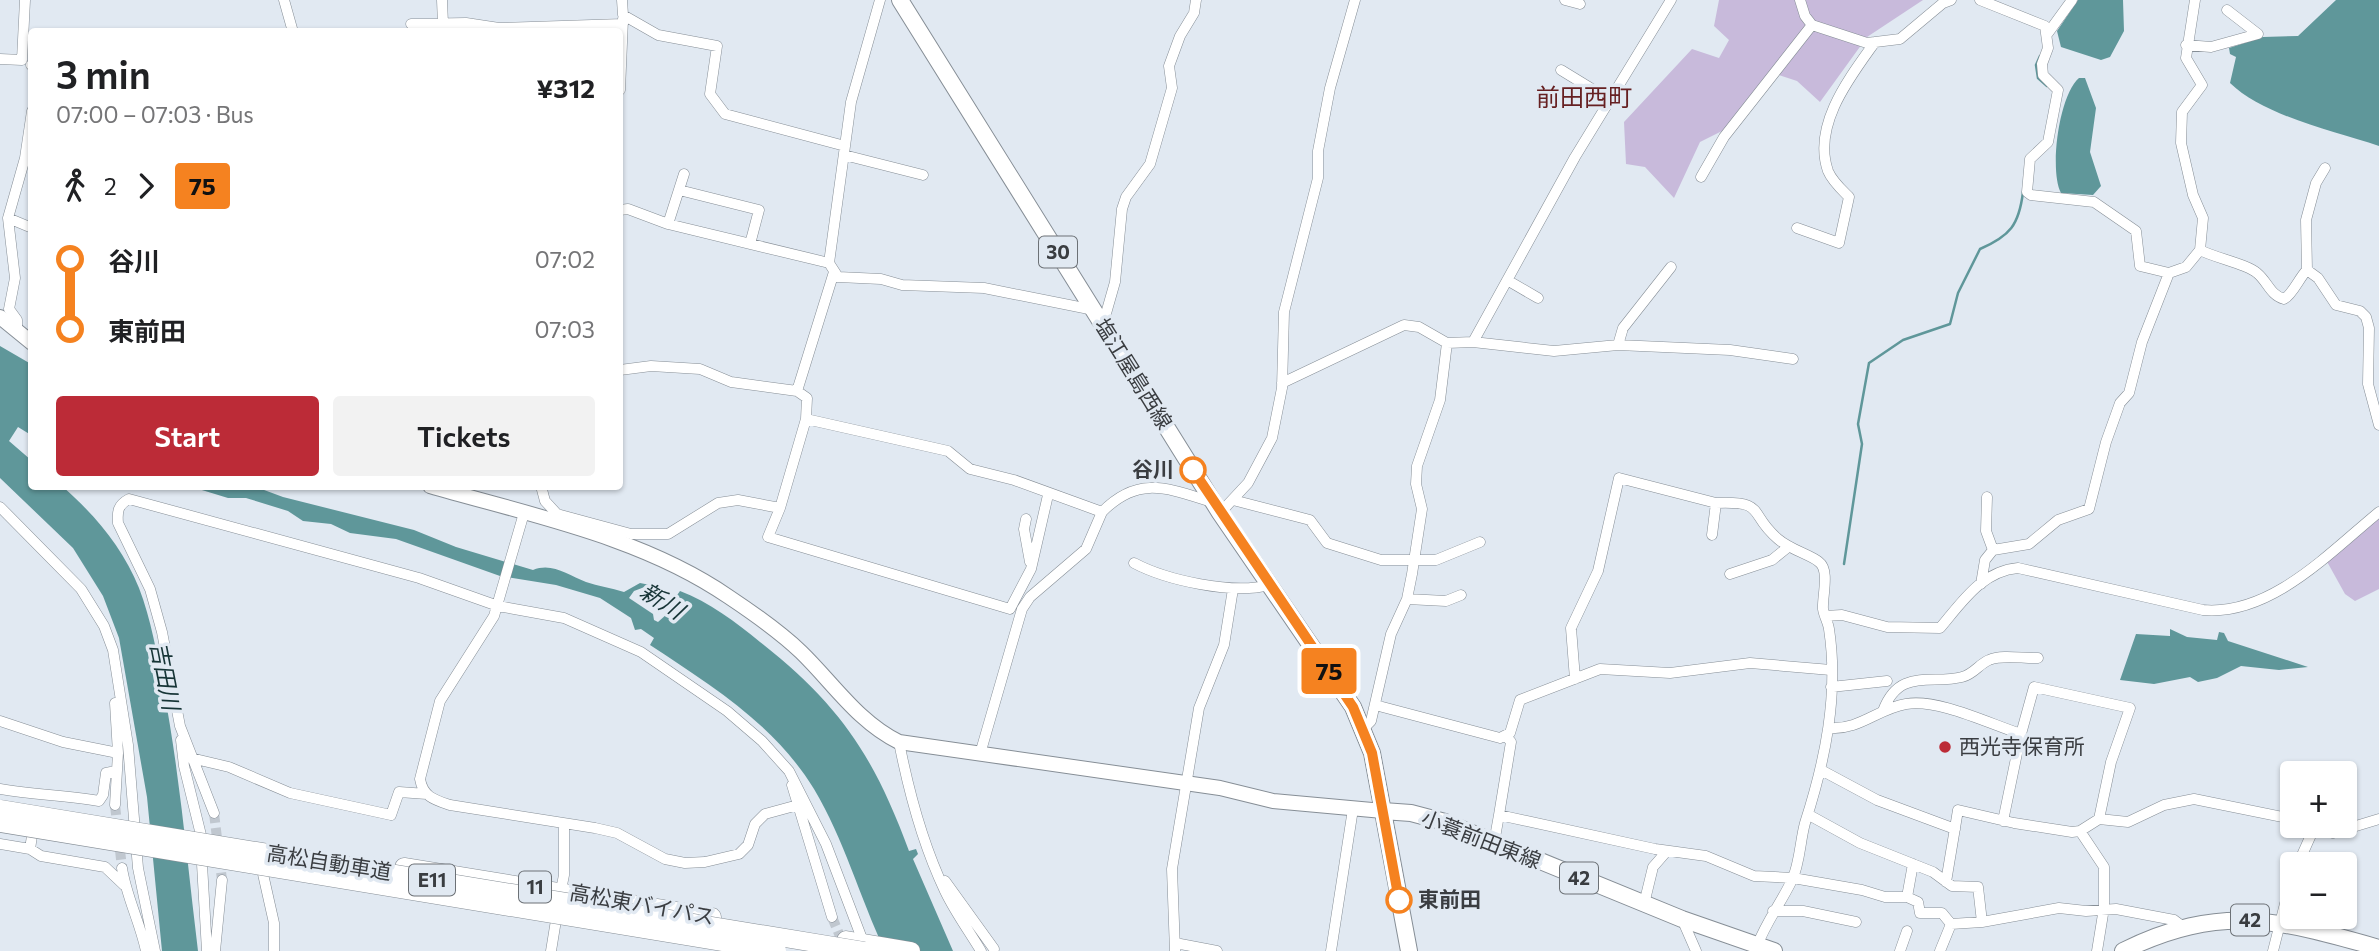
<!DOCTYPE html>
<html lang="en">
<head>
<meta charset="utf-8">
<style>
	body { margin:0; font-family:Commissioner,"Noto Sans JP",sans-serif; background:#f2f2f2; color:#202124; height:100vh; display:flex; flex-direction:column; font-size:26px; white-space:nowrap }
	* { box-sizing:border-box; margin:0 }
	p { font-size:23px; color:#757577 }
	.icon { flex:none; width:38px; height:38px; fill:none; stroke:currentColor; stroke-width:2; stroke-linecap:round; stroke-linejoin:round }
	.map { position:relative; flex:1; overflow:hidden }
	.details { position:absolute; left:28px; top:28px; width:595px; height:462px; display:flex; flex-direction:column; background:#fff; border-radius:7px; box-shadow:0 2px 5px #0004 }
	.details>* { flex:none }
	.badge { padding:0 14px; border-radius:5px; font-size:24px; line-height:46px }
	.fabs { position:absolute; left:2280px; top:761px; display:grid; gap:14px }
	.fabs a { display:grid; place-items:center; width:77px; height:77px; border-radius:7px; background:#fff; box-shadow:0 2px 5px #0004; font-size:35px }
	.map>.badge { position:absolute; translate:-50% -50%; box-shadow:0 0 0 4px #fff }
	.legs { display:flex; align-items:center; gap:10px; height:77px; padding:0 28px; font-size:23px }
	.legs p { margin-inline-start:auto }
	.overview { display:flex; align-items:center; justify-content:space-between; height:119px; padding:0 28px }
	h1 { font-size:38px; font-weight:600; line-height:52px }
	.button { display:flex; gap:14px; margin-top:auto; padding:14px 28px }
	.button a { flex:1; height:80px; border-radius:7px; background:#bc2b37; color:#fff; font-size:28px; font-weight:600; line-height:80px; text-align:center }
	.button a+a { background:#f2f2f2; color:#202124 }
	ul { padding:0 28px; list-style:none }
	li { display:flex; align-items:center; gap:24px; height:70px; font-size:26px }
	li i { display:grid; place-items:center; width:10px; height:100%; margin:0 9px; background:currentColor }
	li i::after { content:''; width:18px; height:18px; margin:-9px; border:5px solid; border-radius:50%; background:#fff }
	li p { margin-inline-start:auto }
	li:first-child i { background:linear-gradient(#0000 50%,currentColor 0) }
	li:last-child i { background:linear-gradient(currentColor 50%,#0000 0) }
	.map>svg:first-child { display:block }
	.green { fill:#c8badb }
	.water { fill:#5f979a }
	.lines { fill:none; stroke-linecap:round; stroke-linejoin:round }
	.stream { stroke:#5f979a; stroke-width:2.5 }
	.street-tunnel { stroke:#c0c7cf; stroke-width:10; stroke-dasharray:10 5; stroke-linecap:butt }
	.street-casing { stroke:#868e96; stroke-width:11 }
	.secondary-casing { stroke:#868e96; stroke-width:16 }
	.primary-casing { stroke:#868e96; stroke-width:18 }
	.highway-casing { stroke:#868e96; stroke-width:19 }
	.street { stroke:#fff; stroke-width:10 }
	.secondary { stroke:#fff; stroke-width:14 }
	.primary { stroke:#fff; stroke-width:16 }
	.highway { stroke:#fff; stroke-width:18 }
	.highway-bridge-casing { stroke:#868e96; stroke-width:19; stroke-linecap:butt }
	.highway-bridge { stroke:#fff; stroke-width:18 }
	.line-1-casing { stroke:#fff; stroke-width:16 }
	.line-1 { stroke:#f58220; stroke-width:10 }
	.stop-1-dot { fill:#fff; stroke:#f58220; stroke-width:3.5 }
	.poi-dot { fill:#bc2b37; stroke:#e1e9f2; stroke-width:2.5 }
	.labels { text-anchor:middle; stroke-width:7; stroke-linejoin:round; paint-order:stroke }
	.shield { fill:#e1e9f2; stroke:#6c7176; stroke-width:2 }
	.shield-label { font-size:19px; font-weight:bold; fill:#3a3d41 }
	.street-label { font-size:21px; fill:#3a3d41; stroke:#e1e9f2 }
	.stop-label { font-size:21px; font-weight:bold; fill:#3a3d41; stroke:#e1e9f2; text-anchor:end }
	.poi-label { font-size:21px; fill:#3a3d41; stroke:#e1e9f2; text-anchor:start }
	.water-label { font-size:23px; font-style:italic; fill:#163436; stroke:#e1e9f2 }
	.quarter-label { font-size:24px; fill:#662022; stroke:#e1e9f2 }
</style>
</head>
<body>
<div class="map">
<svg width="2379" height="951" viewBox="0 0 2379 951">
	<rect width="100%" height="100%" fill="#e1e9f2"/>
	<path class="green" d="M1719,0h204l-56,37 -47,65 -23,-21 -27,-9 -44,57 -26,13 -26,56 -29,-31 -19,-3 -2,-42 68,-73 27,9 10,-18 -15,-14z
		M2379,515v74l-24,12 -10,-7 -20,-36z"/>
	<path class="water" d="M2078,0h45l1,31 -14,26 -9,3 -40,-13 -4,-16z
		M2336,0h43v146c-45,-15 -115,-30 -149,-63l6,-26 -6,-3 -1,-6 34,-11 35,-1z
		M2079,78h6l11,30 -6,44 11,34 -8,9 -32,-2c-12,-23 -2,-98 18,-115z
		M0,346l31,18v71l-13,-8 -9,14 22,19 1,26 31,1c32,28 60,61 76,101 12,31 18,66 24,98 17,88 24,176 35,265h-36l-15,-154 -28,-159 -16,-42 -30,-48 -73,-70z
		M192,487h64l27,10 131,33 42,17 77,23c19,-8 35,5 53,12 12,4 25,6 38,10l16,-9 10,2 -16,6 -5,7 24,16 1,6 4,2 18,-16 -1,-8 5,-7c29,11 56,31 80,51 80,63 114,114 149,209l7,-2 2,5 -5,5 40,92h-68c-25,-53 -41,-112 -71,-162 -40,-65 -102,-103 -164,-144l4,-7 -13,-9 -6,1 -4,-12 -31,-20 -44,-13 -56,-9 -104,-37 -46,-6 -19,-9 -28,-3 -15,-10 -42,-13h-18z
		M2170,629l17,8 30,3 2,-8 5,1 4,8 80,26 -29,3 -38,-4 -24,12 -19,4 -8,-5 -36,7 -34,-4 16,-46 34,2z"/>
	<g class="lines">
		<path class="stream" d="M2040,56l-4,9 2,13 9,8
			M1844,564l18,-120 -4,-20 11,-61 34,-23 47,-16 8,-31 22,-44c30,-13 39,-24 43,-57"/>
		<path class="street-tunnel" d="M115,805l7,63
			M214,813l8,67
			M832,917l12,29"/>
		<defs>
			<path id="street" d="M284,0l9,32
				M442,0l1,24
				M622,0l1,15 35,20 59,11 -7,48 15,20 120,32 6,-44 29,-102
				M1565,0l15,4
				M1800,0l5,16 7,9 55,18 33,-4 43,-36 8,-3
				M1980,0l65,26 3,22 -6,16 1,11 15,15 -10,52 -18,17 -3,33 4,3 63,7 42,29 4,35 29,7 17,-6 14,-17 3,-32 -10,-23 -12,-52 1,-31 20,-27 -16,-27 9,-58
				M411,24l55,-1 33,5 124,-4
				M2048,33l24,-33
				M2186,45l25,2 47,-13 -31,-24
				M0,59l22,1 3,-60
				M31,65h1
				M1561,70l49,30
				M620,90l3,-71
				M845,146l-16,117 9,14 43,2 21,6 82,3 110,22
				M844,155l79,20
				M1701,177l23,-40 88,-112
				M679,190l80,20 -9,34
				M620,210l8,-1 40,15 161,39
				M8,218l24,10
				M668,224l16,-50
				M1797,228l42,15 10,-46c-7,-7 -17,-16 -21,-26 -16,-46 22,-94 47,-129
				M2200,250c15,8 47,14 57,23 11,9 13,22 27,26 9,-5 15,-21 23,-29l-1,-50 10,-37 9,-15
				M2307,270l11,8 18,27 24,6 6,6 3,11 -1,56 11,41
				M1507,280l31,18
				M1103,324l12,-42 7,-73 4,-12 24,-33 22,-76 -3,-22 11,-30 14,-23 2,-13
				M17,331v-11l-8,-11 6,-31 -7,-60 17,-60 7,-47
				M1473,342l81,9 64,-6 5,-17 48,-61
				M1618,345l112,5 63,9
				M620,370l31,-4 49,3 31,13 66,9 37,-119
				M1282,383l122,-58 15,2 28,16 26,-1 102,-185 96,-157
				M806,419l142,32 22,18 44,11 88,32c36,-37 65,-24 110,-10
				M541,486l4,15 12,13 74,20h37l50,-31 20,-3 42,8 26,-89 1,-21 -10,-7
				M1987,497l-1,34 7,19
				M1233,500l77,20 17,23 54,17h55l44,-18
				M1716,503c52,-2 31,10 62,36 13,11 33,16 41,23 11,8 3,35 4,47 1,7 5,13 6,20 10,66 -4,132 -24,194 -5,18 -5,40 -13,57 -11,23 -26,42 -35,66
				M0,507l81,82 23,37 9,24 15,95 10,123 17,83
				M780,508l-12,29 242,72 21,-40 17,-74
				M524,513l-30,103 -54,85 -20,78c3,18 15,21 30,26l145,23 22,5 48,26 20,4 20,-1 34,-8 9,-9 7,-21 10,-10 33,-9
				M1220,513l28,-30 24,-45 10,-50 2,-76 34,-134v-27l12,-63 25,-88
				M1026,519l-2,10 6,33
				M1134,563c32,17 99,32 135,22
				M1730,574l42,-14 16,-13
				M1981,584l4,-24 8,-10 36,-6 29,-24 31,-11 17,-67 14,-39 9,-10 13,-51 27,-69
				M1407,599l39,2 15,-6
				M1825,616l17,-1 45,12 53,1c22,-26 42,-57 78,-60l185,42c68,6 127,-58 176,-98
				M1575,679l-4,-51 27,-57 21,-93 97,25 -4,32
				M1831,687l56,-6
				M1375,705l125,33 10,-5 10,-33 80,-31 70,4 80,-10 81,7
				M1883,711c16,-44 49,-26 79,-34 12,-3 17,-13 27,-17 14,-6 35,-1 49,-2
				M0,721l63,21 55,11
				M1829,728c31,2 48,-19 77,-24 31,-6 84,20 115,30l13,-47 96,21 -19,54 -12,57 -19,12 -8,1 -58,-9 -56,-13 -12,72
				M1363,729l8,-8 20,-87 16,-35 5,-25 10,-65 -6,-25 1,-18 23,-66 7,-57
				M181,740l3,26 17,69
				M899,742c10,51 23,101 46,149 10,21 24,40 36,60
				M980,754l42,-145 8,-12 56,-48 16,-37
				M191,758l38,9 61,26 101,22 8,-23 28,2
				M1821,770l56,30 78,29
				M792,785l40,132
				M0,789c33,6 65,6 99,12l4,-6 3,-22 10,-2
				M115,805l3,-52 -3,-50
				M214,813l-34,-87 -18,-94 -12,-43 -32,-66c-1,-12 0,-18 11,-24l290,79 79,28 66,12 77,34 86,59 35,30 27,30 37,73 38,100
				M1499,815l12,-73 -5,-6
				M1809,815l51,28 73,29 19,14 26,1 4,35 -31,2 -11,27
				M2099,819l29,3 36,-17 30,-6 98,20
				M2003,821l18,-87
				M2314,826l19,7 46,-14
				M2080,831l24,36v41l-7,43
				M32,836l-2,13 11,7 64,11 19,18
				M1494,843l5,-28 156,34 51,7 48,20 39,2 69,12 23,7h22l11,5 2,11h22l9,11
				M0,844l30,5
				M202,864l5,87
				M2298,864l17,-38
				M122,868c4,28 18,54 24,83
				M263,874l11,49v28
				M945,881l49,68
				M560,895l4,-20v-50
				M1907,897l6,-33
				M1644,904l9,-37 14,-16
				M1773,911h30l53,11
				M1682,919l14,32
				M1982,922l77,-14 27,3 30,-2 58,11 8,6
				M1175,943l42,8
				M215,951l7,-71
				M551,951l6,-37
				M1175,951l-3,-82 27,-161 25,-63 9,-56
				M1331,951l22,-142
				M1900,951l7,-20
				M2273,951l19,-75"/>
			<path id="secondary" d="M0,317l32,26
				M430,486c100,29 212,51 299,111 24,16 51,35 72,55 32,31 57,70 98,90l321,46 53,13 110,10"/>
			<path id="primary" d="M900,0l320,513 133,194 19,46 37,198
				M1383,811l28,2 34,9 237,97 92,32
				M2123,951c97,-48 157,-31 256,-3"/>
			<path id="highway" d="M404,867l308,50
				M846,940l65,11"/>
		</defs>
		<use href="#street" class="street-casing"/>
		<use href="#secondary" class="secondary-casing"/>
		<use href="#primary" class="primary-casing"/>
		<use href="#highway" class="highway-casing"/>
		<use href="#street" class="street"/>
		<use href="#secondary" class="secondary"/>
		<use href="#primary" class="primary"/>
		<use href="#highway" class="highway"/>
		<defs>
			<path id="highway-bridge" d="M0,809l864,142
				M0,823l777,128"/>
		</defs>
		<use href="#highway-bridge" class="highway-bridge-casing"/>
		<use href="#highway-bridge" class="highway-bridge"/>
	</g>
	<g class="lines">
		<defs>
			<path id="line-1" d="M1193,470l160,237 19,46 27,147"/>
		</defs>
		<use href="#line-1" class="line-1-casing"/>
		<use href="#line-1" class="line-1"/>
	</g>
	<g class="stop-1-dot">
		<circle cx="1193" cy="470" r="12"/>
		<circle cx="1399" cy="900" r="12"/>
	</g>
	<circle class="poi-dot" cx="1945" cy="747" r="7"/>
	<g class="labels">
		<g class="shield">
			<rect x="1039" y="236.5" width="38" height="31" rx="5"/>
			<rect x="1560" y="862.5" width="38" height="31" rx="5"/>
			<rect x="409" y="864.5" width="46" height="31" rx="5"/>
			<rect x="519" y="871.5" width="32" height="31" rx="5"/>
			<rect x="2231" y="904.5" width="38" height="31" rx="5"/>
		</g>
		<g class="shield-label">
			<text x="1058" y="259">30</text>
			<text x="1579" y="885">42</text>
			<text x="432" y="887">E11</text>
			<text x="535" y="894">11</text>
			<text x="2250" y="927">42</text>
		</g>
		<g class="street-label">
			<text transform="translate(1133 374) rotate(58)" y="7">塩江屋島西線</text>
			<text transform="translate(1481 840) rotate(21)" y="7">小蓑前田東線</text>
			<text transform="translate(329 863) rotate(9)" y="7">高松自動車道</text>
			<text transform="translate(642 905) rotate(10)" y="7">高松東バイパス</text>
		</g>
		<g class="stop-label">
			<text x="1174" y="477">谷川</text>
			<text x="1418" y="907" text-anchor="start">東前田</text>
		</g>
		<g class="poi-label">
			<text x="1959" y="754">西光寺保育所</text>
		</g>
		<g class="water-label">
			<text transform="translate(662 601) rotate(32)" y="8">新川</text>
			<text transform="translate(165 676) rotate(79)" y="8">吉田川</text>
		</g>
		<g class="quarter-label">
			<text x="1584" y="106">前田西町</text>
		</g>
	</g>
</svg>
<div class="fabs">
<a>+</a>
<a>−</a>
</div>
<b class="badge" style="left:1329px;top:671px;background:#f58220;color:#111">75</b>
<section class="details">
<div class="overview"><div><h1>3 min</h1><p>07:00 – 07:03 · Bus</p></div><b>¥312</b></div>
<div class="legs"><svg class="icon" aria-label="walk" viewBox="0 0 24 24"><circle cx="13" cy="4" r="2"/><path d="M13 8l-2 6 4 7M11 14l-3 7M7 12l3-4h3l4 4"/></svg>2<svg class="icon" aria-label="forward" viewBox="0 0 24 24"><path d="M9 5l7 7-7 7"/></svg><b class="badge" style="background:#f58220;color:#111">75</b></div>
<ul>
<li><i style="color:#f58220"></i><b>谷川</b><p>07:02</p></li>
<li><i style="color:#f58220"></i><b>東前田</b><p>07:03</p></li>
</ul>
<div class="button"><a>Start</a><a>Tickets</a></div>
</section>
</div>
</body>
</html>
